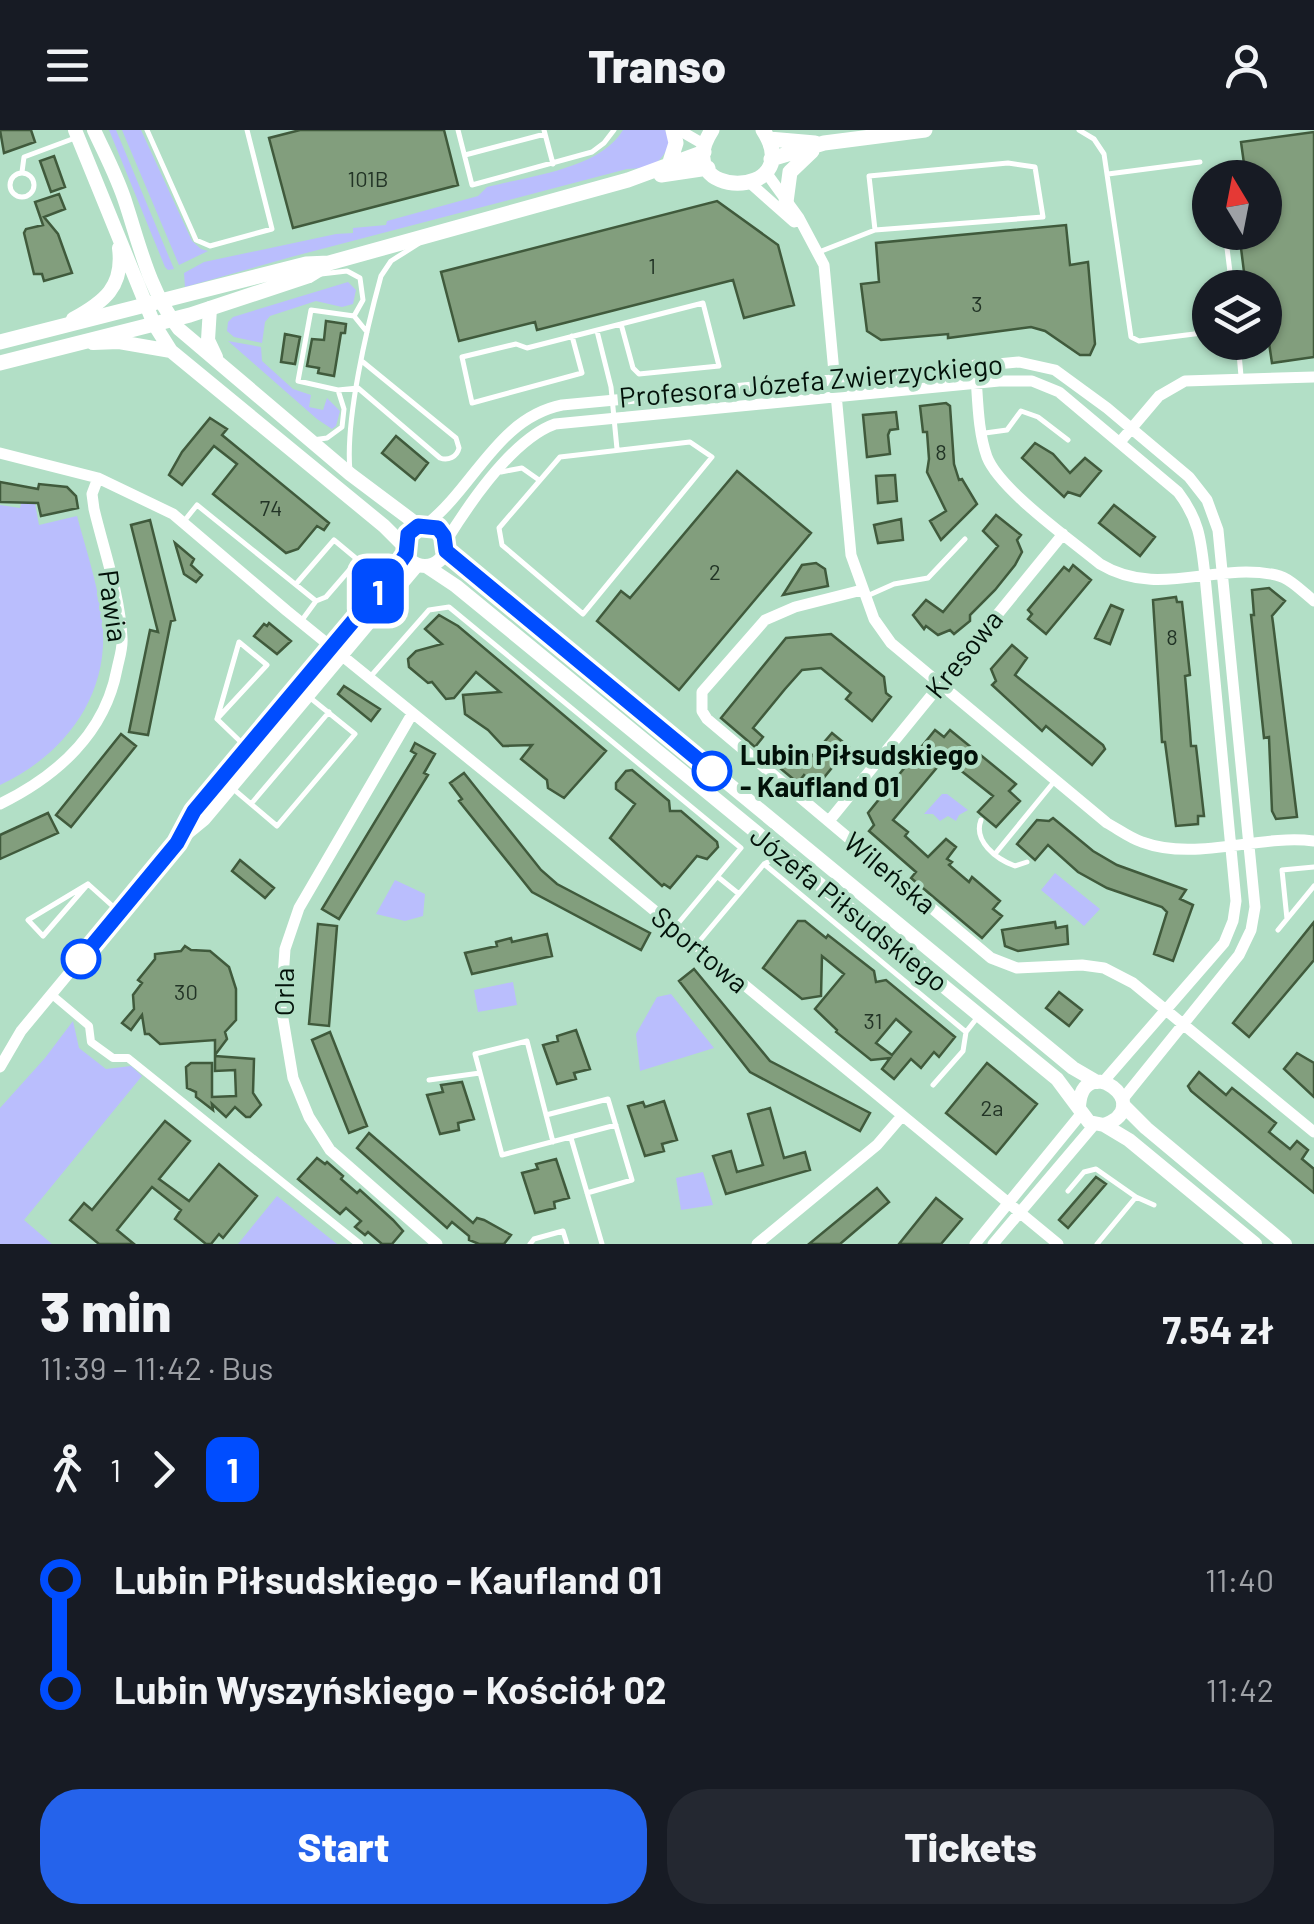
<!DOCTYPE html>
<html lang="en">
<head>
<meta charset="utf-8">
<style>
	body { margin:0; font-family:Barlow,sans-serif; background:#242831; color:#f1f3f6; height:100vh; display:flex; flex-direction:column; font-size:38px; white-space:nowrap }
	* { box-sizing:border-box; margin:0 }
	p { font-size:32px; color:#9ea1a6 }
	.icon { flex:none; width:55px; height:55px; fill:none; stroke:currentColor; stroke-width:2; stroke-linecap:round; stroke-linejoin:round }
	.map { position:relative; height:1114px; overflow:hidden }
	.drawer { display:flex; flex-direction:column; background:#171b24; flex:1 }
	.drawer>* { flex:none }
	.badge { padding:0 20px; border-radius:15px; font-size:35px; line-height:65px }
	.needle { width:65px; rotate:350deg }
	.buttons { position:absolute; left:1192px; top:30px; display:grid; gap:20px }
	.buttons a { display:grid; place-items:center; width:90px; height:90px; border-radius:50%; background:#171b24; box-shadow:0 2px 8px #0004; font-size:50px }
	.map>.badge { position:absolute; translate:-50% -50%; box-shadow:0 0 0 5px #fff }
	.legs { display:flex; align-items:center; gap:15px; height:110px; padding:0 40px; font-size:32px }
	.legs p { margin-inline-start:auto }
	.head { display:flex; align-items:center; justify-content:space-between; height:170px; padding:0 40px }
	h1 { font-size:55px; font-weight:800; line-height:75px }
	.primary-button { display:flex; gap:20px; margin-top:auto; padding:20px 40px }
	.primary-button a { flex:1; height:115px; border-radius:40px; background:#2563eb; color:#fff; font-size:40px; font-weight:800; line-height:115px; text-align:center }
	.primary-button a+a { background:#242831; color:#f1f3f6 }
	ul { padding:0 40px; list-style:none }
	li { display:flex; align-items:center; gap:35px; height:110px; font-size:38px }
	li i { display:grid; place-items:center; width:15px; height:100%; margin:0 12px; background:currentColor }
	li i::after { content:''; width:25px; height:25px; margin:-12px; border:8px solid; border-radius:50%; background:#171b24 }
	li p { margin-inline-start:auto }
	li:first-child i { background:linear-gradient(#0000 50%,currentColor 0) }
	li:last-child i { background:linear-gradient(currentColor 50%,#0000 0) }
	header { display:flex; justify-content:space-between; align-items:center; height:130px; padding:0 40px; background:#171b24; font-size:45px; font-weight:800 }
	.map>svg:first-child { display:block }
	.green { fill:#babefd }
	.building { fill:#829e7d; stroke:#405a3c; stroke-width:2.5; fill-rule:evenodd }
	.lines { fill:none; stroke-linecap:round; stroke-linejoin:round }
	.service { stroke:#fff; stroke-width:5 }
	.pedestrian { stroke:#fff; stroke-width:8 }
	.minor { stroke:#fff; stroke-width:11 }
	.tertiary { stroke:#fff; stroke-width:14 }
	.secondary { stroke:#fff; stroke-width:15 }
	.line-1-casing { stroke:#fff; stroke-width:22 }
	.line-1 { stroke:#004dff; stroke-width:15 }
	.stop-1-dot { fill:#fff; stroke:#004dff; stroke-width:5 }
	.labels { text-anchor:middle; stroke-width:8; stroke-linejoin:round; paint-order:stroke }
	.number-label { font-size:22px; fill:#223426 }
	.street-label { font-size:28px; fill:#021109; stroke:#b2dfc6 }
	.stop-label { font-size:28px; font-weight:bold; fill:#021109; stroke:#b2dfc6; text-anchor:start }
</style>
</head>
<body>
<header><svg class="icon" aria-label="menu" viewBox="0 0 24 24"><path d="M4 6h16M4 12h16M4 18h16"/></svg>Transo<svg class="icon" aria-label="person" viewBox="0 0 24 24"><circle cx="12" cy="8" r="4"/><path d="M4 21q1-7 8-7t8 7"/></svg></header>
<div class="map">
<svg width="1314" height="1114" viewBox="0 0 1314 1114">
	<rect width="100%" height="100%" fill="#b2dfc6"/>
	<path class="green" d="M109,0h7l58,139 -6,1 -3,-3z
		M122,0h19l51,111 9,8 7,2 -29,14z
		M623,0h42l5,12c-9,23 -19,26 -43,27l-336,88 -106,30 -1,-14 20,-11 132,-28 17,-1v-5l33,-3 1,-4 91,-25 9,-9c42,-11 113,-18 136,-57z
		M348,152l8,8 -3,14 -11,3 -26,-6 -46,15 -5,6 -3,21 -28,-6 -7,-6 1,-9 5,-5z
		M228,211l33,6 1,14 31,28 18,6 -2,12 14,3 4,-12 13,13 -4,15 -4,3 -15,-10z
		M23,366l11,2 5,27 38,-9c10,37 23,75 26,113 4,71 -41,127 -103,156v-280l20,3z
		M942,664h5l21,16 -9,5 -3,6 -8,-5 -8,5 -7,-7h-9z
		M1055,743l45,36 -16,17 -43,-36z
		M395,750l30,14 -2,22 -18,5 -29,-7z
		M513,852l4,23 -39,7 -4,-22z
		M671,864l43,54 -74,23 -4,-37 21,-37z
		M73,891l6,27 27,21 25,-3 11,10 -118,144 28,24h-52v-136l45,-50z
		M703,1042l10,33 -32,5 -5,-32z
		M277,1066l60,48h-99z"/>
	<path class="building" d="M0,0h31l4,12 -31,11z
		M300,0h144l14,55 -165,43 -24,-90z
		M1314,2v225l-42,6 -7,-47v-28h-19l-7,-56h26v-54h-19l-5,-36z
		M54,26l11,31 -14,5 -11,-31z
		M59,64l6,15 -21,8 14,17 14,39 -28,8 -2,-7h-8l-10,-41 2,-4 17,-4 -8,-23z
		M717,71l61,44 16,60 -50,13 -11,-38 -196,50 -2,-8 -76,19 -18,-69z
		M1066,95l4,40 18,-3 7,82 -5,11h-10l-35,-24 -14,-4 -83,11v-4l-67,6 -14,-9 -6,-47 18,-2 -3,-39z
		M326,191l20,3 -1,9h-4l-7,43 -16,-3 1,-5 -12,-2 5,-27 12,1z
		M285,204l15,3 -5,27 -14,-2z
		M946,273l4,3 4,58 5,16 3,-1 15,25 -36,36 -11,-19 16,-10 -19,-39 2,-13 -2,-27h-4l-3,-26z
		M896,282l2,17 -8,1 -2,5 2,19 -23,3 -4,-42z
		M210,288l17,11 -5,6 107,88 -5,7 -7,-4 -19,23 -12,4 -73,-59 24,-30 -23,-18 -32,39 -13,-10 13,-23z
		M396,306l32,27 -13,17 -33,-27z
		M1035,313l18,11 17,19 15,-15 16,13 -21,25 -12,-4 -4,5 -42,-39z
		M737,341l74,62 -132,157 -82,-69 24,-30 9,7z
		M895,345l2,26 -19,2 -2,-27z
		M0,352l38,7 1,-5 28,3 9,9 2,12 -37,8 -3,-13 -38,-1z
		M1114,375l41,32 -15,19 -41,-33z
		M996,385l25,20 -4,5 5,12 -7,13 -20,25 -25,25v6l-16,13 -4,-4 -12,5 -12,-9 -2,3 -11,-14 13,-15 17,12 55,-66 -15,-15z
		M901,389l2,21 -25,3 -4,-18z
		M150,390l25,100 -4,1 -23,114 -19,-3 21,-102 8,2 -27,-107z
		M175,413l19,16 -3,6 11,10 -6,7 -12,-8z
		M816,433l9,6 3,17 -45,9 19,-30z
		M1073,435l18,15 -45,54 -18,-15 4,-5 -4,-4 36,-43 5,4z
		M1269,458l16,13 -13,15 1,7 24,194 -21,2 -4,-8 -3,-74 -5,1 -13,-123h3l-2,-25z
		M1176,467l1,5h5l8,73 -5,1 5,56 1,14h5l8,70h-6v8l-22,2 -11,-84h-3l-9,-142z
		M1111,475l12,5 -13,34 -15,-6z
		M439,485l19,11 148,125 -42,47 -16,-10 -1,-8 -26,-21 11,-14 -29,1 -15,-16 -23,-16 -2,-19 37,-3 -24,-20 -22,26 -8,1 -14,-17 -4,1 -19,-16 -1,-8 8,-8 26,-7 -17,-15z
		M269,493l22,18 -14,13 -23,-18 10,-12 3,2z
		M831,504l53,43 2,16 5,4 -19,24 -26,-22 5,-6 -30,-25 -19,2 -17,19 -32,39 10,9 -8,10 -34,-29 65,-80z
		M1012,515l15,13 -12,17 88,70 2,4 -13,16 -46,-39 -4,5 -50,-46 4,-4 -5,-12z
		M344,556l36,23 -9,12 -33,-27z
		M935,600l9,7 6,-7 66,54 -7,7 11,10 -24,26 -18,-15 15,-16 -48,-38 -52,62 15,12 -3,4 23,21 18,-18 10,8 -9,12 5,3 -3,3 20,17 3,-5 28,24 -7,8 9,7 -20,22 -71,-60 5,-6 -47,-41 5,-6 -6,-12z
		M832,603l17,14 -32,39 -13,-11 -6,8 -24,-20 13,-16 14,11 11,-2z
		M121,604l15,12 -65,81 -15,-12z
		M415,613l20,11 -11,19 4,2 -89,144 -17,-10 94,-155 -5,-3z
		M632,640l37,31 1,10h11l36,31 1,5 -11,12 -10,-3 -27,32 -6,-4 -2,2 -52,-48 25,-34 -19,-15v-6l10,-12z
		M464,643l77,97 16,14 93,49 -9,17 -109,-58 -73,-91 3,-2 -12,-16z
		M48,683l10,20 -58,26v-24z
		M1053,688l40,33 24,14 69,25 -6,9 13,6 -20,56 -19,-7 13,-42 -5,-5 -55,-19 -29,-16 -30,-27 -13,15 -18,-16 20,-24 12,1z
		M240,730l34,28 -9,10 -33,-27z
		M798,791h7l21,17 2,-3 46,36 2,11 10,-2 69,57 -16,20 -5,-5 -13,16 -10,-9 -17,20 -12,-10 8,-11 -19,2 -35,-28 1,-2 -22,-21 29,-35 -22,-18 -1,40 -19,3 -39,-31zM896,889l15,13 -19,23 -16,-12z
		M1055,792l1,6 11,-2 1,18 -50,7 -13,-5 -3,-16z
		M1314,792v38l-65,77 -16,-14z
		M318,794l19,2 -8,100 -20,-2z
		M547,804l5,22 -80,18 -7,-21 32,-7 -1,-4 15,-4 1,4z
		M185,816l6,4 19,1 19,16 7,22v31l-11,12 2,7 -12,16v-15l-55,4 -11,-10h-4l-3,-19 -11,15 -9,-7 12,-14 -1,-14 9,-12 -4,-3 17,-21v-5l26,-3z
		M694,839l76,92 100,52 -10,18 -110,-59 -71,-91z
		M1059,862l23,18 -13,16 -23,-18z
		M576,900l14,39 -16,4 2,6 -19,5 -14,-39 15,-4 -1,-5z
		M330,902l37,94 -18,7 -37,-93z
		M1297,923l17,10v34l-30,-28z
		M215,926l39,3 -1,34 8,12 -11,12h-4l-11,-10 -9,10 -14,-13 1,6 -17,-13v-5l-9,-4 -1,-21 5,-4h21v34l24,-1 -1,-26 -20,1z
		M987,933l50,41 -41,50 -50,-41z
		M1199,942l27,23 6,-7 44,35 -7,9 21,17 7,-8 11,9 -6,9 12,10v24l-123,-102 -3,-5z
		M462,952l12,37 -16,4 1,7 -19,4 -13,-39 16,-3 -2,-7z
		M664,971l13,39 -15,4 2,7 -19,5 -17,-50 15,-4 2,5z
		M770,978l14,50 21,-6 5,18 -84,24 -13,-38 18,-5 6,21 26,-7 -15,-51z
		M165,991l25,20 -31,38 30,22 30,-37 38,32 -34,42 -4,-4 -8,10h-5l-31,-25 6,-9 -29,-23 -35,43 17,14h-35l-29,-24 14,-17 8,7z
		M369,1003l104,90 4,-5 7,2 27,15 -7,9h-25l-10,-4v-4l-17,-14 -5,6 -90,-80z
		M317,1028l8,6 2,-2 16,14 -2,3 16,14 3,-3 33,30 10,11 -11,13h-10l-14,-12 -3,3 -10,-8 6,-6 -15,-13 -6,6 -42,-35z
		M556,1029l13,39 -15,4 1,6 -20,5 -13,-40 16,-4 -2,-5z
		M1096,1047l10,7 -38,44 -9,-8z
		M877,1058l12,14 -49,42h-31z
		M936,1068l26,21 -21,25h-42z"/>
	<g class="lines">
		<path class="service" d="M147,0l49,110 14,6 62,-17 -25,-99
			M458,0l14,55 120,-33 12,-9 10,-13
			M544,0l9,34
			M1079,0l15,9 10,15 27,183 8,4 71,-9
			M465,25l80,-21
			M22,42l2,-15 51,-19
			M10 55a12 12 0 1 1 24 0a12 12 0 1 1-24 0Z
			M1108,44l92,-12
			M1225,102l7,56
			M819,122l56,-22 168,-13 -8,-50 -27,-4 -139,13 6,54
			M321,144l26,-3 13,7 3,22 -9,16
			M703,173l16,63 -80,8 -6,-6 -12,-44z
			M597,201l14,56 6,62
			M572,206l10,37 -110,30 -10,-46 54,-13 11,4 94,-24
			M1238,212l3,34
			M363,232l93,76 3,10c-2,9 -11,13 -19,10l-82,-70 -20,2 -40,-9 13,-71 43,6 13,16
			M985,303l22,-3 14,-19 17,6 30,23
			M313,310l14,-2 15,-11 2,-18 -6,-19
			M690,312l22,15 -129,157 -81,-69 -3,-17 61,-71z
			M350,341c-5,-51 17,-144 31,-195l10,-15 27,-17
			M501,342l21,-4 17,12
			M185,390l12,-15 119,96
			M296,454l38,-44 24,20 -32,37 -10,4 -14,19
			M867,466l27,-12 34,-6 37,-39
			M371,546l58,-66 20,-3 292,241 -65,78
			M217,589l22,-77 28,23 -50,54 27,26
			M231,657l46,39 78,-92 -57,-46
			M251,674l78,-92
			M981,690c-8,21 15,39 34,46l12,-4
			M995,724l58,-71
			M764,734l202,168
			M718,747l21,17
			M88,754l-45,52 -15,-16 60,-36 29,26
			M1287,789l-5,-49 32,-3
			M1278,800l36,-44
			M697,814l67,-80 17,-9
			M429,950l51,-7
			M933,955l30,-34 3,-19 11,-14
			M546,985l62,-16 24,81 -45,13
			M571,1008l31,106
			M553,1012l-26,-101 -52,13 27,101 114,-30
			M1068,1061l16,-19 12,-3 40,28
			M530,1114l4,-5 29,-8 4,13
			M1097,1114l39,-47 18,8"/>
		<path class="pedestrian" d="M51,864l38,32 2,16 22,16h15l231,186"/>
		<path class="minor" d="M679,0l26,15
			M765,41l34,47 25,47 27,290 23,64 17,24 216,180c11,6 23,15 35,19 54,20 116,-8 172,-1
			M750,53l44,39
			M975,235c3,30 2,64 12,92 13,33 84,83 113,107 58,35 114,-2 176,11 14,3 27,17 38,26
			M1120,312l39,-46 26,-15 129,-4
			M0,323l98,25 75,36 114,97 271,220 500,413
			M427,394c48,-38 71,-106 135,-119l457,-43 36,8 52,38 82,69 18,23 11,30 37,377 -4,23 -12,25 -117,145
			M446,411c23,-37 67,-102 109,-117l444,-43h33l27,11 119,100c22,29 23,49 27,84l31,325 -3,20 -9,22 -121,139
			M862,460l-67,17 -30,13 -63,72v19l5,8 284,239 26,10 65,-3 22,3 29,15 181,149
			M412,584l-113,194 -14,41 -4,58 12,71 16,39 21,33 107,94
			M0,674c57,-28 105,-71 117,-135 2,-10 6,-21 5,-31 -2,-43 -18,-87 -28,-129l-2,-15 6,-16
			M829,691l234,-287
			M181,705l13,-24 212,-257
			M0,937l21,-36 156,-188 28,-23 214,-255
			M757,1114l120,-99 24,-28
			M975,1114l106,-130
			M993,1114l101,-119"/>
		<path class="tertiary" d="M75,0l79,194 17,27 213,175 20,20
			M94,0c11,24 24,48 32,74 14,43 24,88 53,125l171,145 68,51
			M210,178l-2,32 8,17
			M73,189c31,-17 51,-32 46,-71
			M93,213l26,-1 52,9
			M404 415a21 21 0 1 1 42 0a21 21 0 1 1-42 0Z
			M446,421l627,517 24,14
			M426,436l30,20 601,493 32,43 15,3 25,15 126,104
			M1123,975l23,23 139,116
			M1079,977c3,-58 79,-1 25,18"/>
		<path class="secondary" d="M712,0c-46,71 97,71 51,0
			M769,9l46,4
			M771,29l53,-16 101,-13
			M669,35l7,-22 -3,-13
			M661,45l47,-7
			M786,72l4,-30 22,-21
			M0,212l306,-78 23,-1 299,-83 76,-28
			M0,233l190,-48 118,-39 18,-11"/>
	</g>
	<g class="lines">
		<defs>
			<path id="line-1" d="M81,829l96,-116 17,-32 197,-235 15,-22 2,-20 10,-8 20,2 6,8 2,15 266,220"/>
		</defs>
		<use href="#line-1" class="line-1-casing"/>
		<use href="#line-1" class="line-1"/>
	</g>
	<g class="stop-1-dot">
		<circle cx="712" cy="641" r="18"/>
		<circle cx="81" cy="829" r="18"/>
	</g>
	<g class="labels">
		<g class="number-label">
			<text x="368" y="57">101B</text>
			<text x="652" y="144">1</text>
			<text x="977" y="182">3</text>
			<text x="941" y="330">8</text>
			<text x="271" y="386">74</text>
			<text x="715" y="450">2</text>
			<text x="1172" y="515">8</text>
			<text x="186" y="870">30</text>
			<text x="873" y="899">31</text>
			<text x="992" y="986">2a</text>
		</g>
		<g class="street-label">
			<text transform="translate(811 251) rotate(-5)" y="10">Profesora Józefa Zwierzyckiego</text>
			<text transform="translate(113 476) rotate(82)" y="10">Pawia</text>
			<text transform="translate(964 524) rotate(-51)" y="10">Kresowa</text>
			<text transform="translate(890 743) rotate(40)" y="10">Wileńska</text>
			<text transform="translate(849 779) rotate(39)" y="10">Józefa Piłsudskiego</text>
			<text transform="translate(700 820) rotate(40)" y="10">Sportowa</text>
			<text transform="translate(284 862) rotate(-90)" y="10">Orla</text>
		</g>
		<g class="stop-label">
			<text x="740" y="635">Lubin Piłsudskiego<tspan x="740" dy="32">- Kaufland 01</tspan></text>
		</g>
	</g>
</svg>
<div class="buttons">
<a><svg class="needle" viewBox="-14 -14 28 28"><path d="M0-13l5 13h-10z" fill="#e53935"/><path d="M0 13l5-13h-10z" fill="#9ea1a6"/></svg></a>
<a><svg class="icon" aria-label="layers" viewBox="0 0 24 24"><path d="M12 4l9 5-9 5-9-5zM3 14l9 5 9-5"/></svg></a>
</div>
<b class="badge" style="left:378px;top:461px;background:#004dff;color:#fff">1</b>
</div>
<section class="drawer">
<div class="head"><div><h1>3 min</h1><p>11:39 – 11:42 · Bus</p></div><b>7.54 zł</b></div>
<div class="legs"><svg class="icon" aria-label="walk" viewBox="0 0 24 24"><circle cx="13" cy="4" r="2"/><path d="M13 8l-2 6 4 7M11 14l-3 7M7 12l3-4h3l4 4"/></svg>1<svg class="icon" aria-label="forward" viewBox="0 0 24 24"><path d="M9 5l7 7-7 7"/></svg><b class="badge" style="background:#004dff;color:#fff">1</b></div>
<ul>
<li><i style="color:#004dff"></i><b>Lubin Piłsudskiego - Kaufland 01</b><p>11:40</p></li>
<li><i style="color:#004dff"></i><b>Lubin Wyszyńskiego - Kościół 02</b><p>11:42</p></li>
</ul>
<div class="primary-button"><a>Start</a><a>Tickets</a></div>
</section>
</body>
</html>
